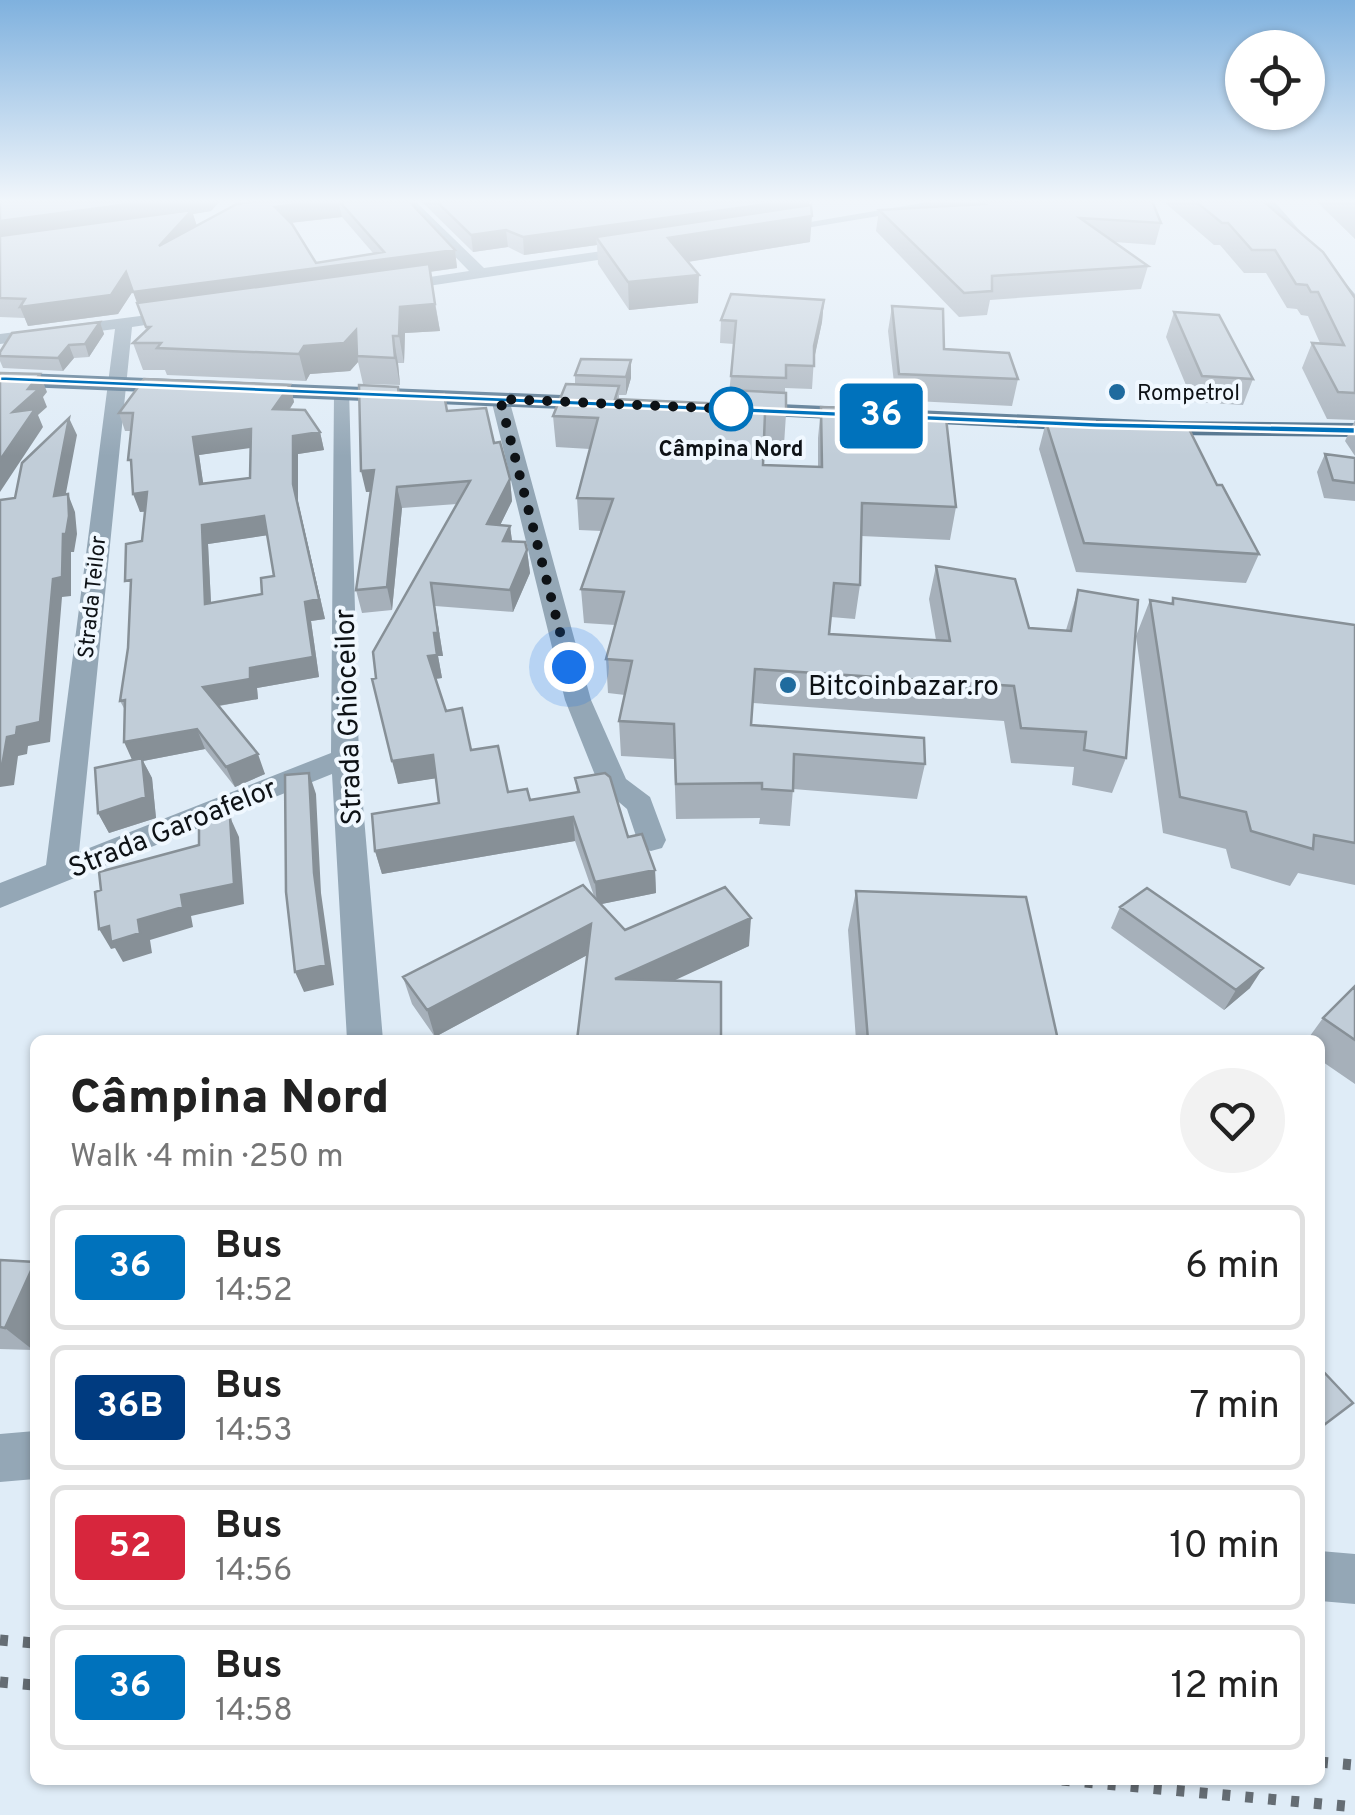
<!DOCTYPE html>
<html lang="en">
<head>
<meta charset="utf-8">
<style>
	body { margin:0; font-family:Overpass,sans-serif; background:#f2f2f2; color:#222; height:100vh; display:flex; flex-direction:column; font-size:38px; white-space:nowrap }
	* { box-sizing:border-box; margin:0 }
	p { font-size:32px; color:#767676 }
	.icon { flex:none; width:55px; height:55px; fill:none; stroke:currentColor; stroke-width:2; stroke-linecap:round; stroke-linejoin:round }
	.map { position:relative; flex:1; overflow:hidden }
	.details { position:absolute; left:30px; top:1035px; width:1295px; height:750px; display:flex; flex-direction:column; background:#fff; border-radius:15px; box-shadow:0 2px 8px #0004 }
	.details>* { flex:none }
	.badge { padding:0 20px; border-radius:8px; font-size:35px; line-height:65px }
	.controls { position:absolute; left:1225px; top:30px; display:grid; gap:20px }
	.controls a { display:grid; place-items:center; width:100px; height:100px; border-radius:50%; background:#fff; box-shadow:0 2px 8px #0004; font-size:50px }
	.you { position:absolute; width:50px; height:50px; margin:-25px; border:8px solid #fff; border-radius:50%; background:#1a73e8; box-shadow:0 0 0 15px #1a73e833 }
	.map>.badge { position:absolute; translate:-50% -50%; box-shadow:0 0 0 5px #fff }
	.round { display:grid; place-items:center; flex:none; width:105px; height:105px; border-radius:52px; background:#f2f2f2 }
	.summary { display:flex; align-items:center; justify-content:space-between; height:170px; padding:0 40px }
	h1 { font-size:48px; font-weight:800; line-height:75px }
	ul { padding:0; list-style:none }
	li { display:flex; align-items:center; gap:30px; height:125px; margin:0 20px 15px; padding:0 20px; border:5px solid #e0e0e0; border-radius:15px }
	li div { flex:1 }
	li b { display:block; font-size:38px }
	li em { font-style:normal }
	li .badge { min-width:110px; font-weight:700; text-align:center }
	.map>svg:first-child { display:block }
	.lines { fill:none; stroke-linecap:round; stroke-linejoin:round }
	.minor { fill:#94a7b6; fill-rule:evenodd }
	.major { fill:#4c6e89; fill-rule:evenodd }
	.rail { stroke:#656d74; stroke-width:11; stroke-dasharray:8 15; stroke-linecap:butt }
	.wall { fill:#a6b0ba; fill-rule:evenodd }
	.shaded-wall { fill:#879097 }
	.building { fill:#c1cdd8; stroke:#879097; stroke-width:2.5; fill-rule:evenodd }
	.line { fill:#0072bc; stroke:#fff; stroke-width:2.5 }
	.walk { stroke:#0e1216; stroke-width:10; stroke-dasharray:0 18 }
	.poi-dot { fill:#1f6b9e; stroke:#f0f8ff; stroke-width:4 }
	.stop-dot { fill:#fff; stroke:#0072bc; stroke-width:5 }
	.labels { text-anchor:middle; stroke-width:8; stroke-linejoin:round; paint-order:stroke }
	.far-poi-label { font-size:22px; fill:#0e1216; stroke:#f0f8ff; text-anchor:start }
	.far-stop-label { font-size:22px; font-weight:bold; fill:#0e1216; stroke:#f0f8ff }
	.far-street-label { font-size:22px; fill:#0e1216; stroke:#f0f8ff }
	.poi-label { font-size:28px; fill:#0e1216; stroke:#f0f8ff; text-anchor:start }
	.street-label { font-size:28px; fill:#0e1216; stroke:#f0f8ff }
</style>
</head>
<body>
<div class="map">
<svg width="1355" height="1815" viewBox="0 0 1355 1815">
	<rect width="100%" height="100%" fill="#dfecf7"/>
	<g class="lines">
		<path class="minor" d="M401,201h14l69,67 153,-22 7,4 -7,4 -248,38 -8,-5 3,-3 85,-13z
			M934,201h35l-199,33 -7,-4z
			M1261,201h13l81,93v15l-6,-2z
			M187,310l6,2v6l-61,9 -53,525 252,-99 3,-360 9,-6 6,2 10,369 24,282h-36l-15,-266 -332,134v-25l46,-18 69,-536 -115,15v-10z
			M500,393l9,6 82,301 35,79 24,18 16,43 -4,8 -11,3 -11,-3 -13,-39 -28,-24 -34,-85 -74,-301z
			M35,1431v48l-35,3v-48z
			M1320,1551l35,3v50l-35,-3z"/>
		<path class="major" d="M0,372l610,25 11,7 -11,7 -610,-25z
			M733,402l436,19 186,2v14l-186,-2 -444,-21 -4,-5z"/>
		<path class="rail" d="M0,1640l35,3
			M0,1682l35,3
			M1320,1762l35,3
			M1062,1780l293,27"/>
	</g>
	<path class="wall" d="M0,201h220l-9,10 -18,3 4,12 59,-25h153l46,49 2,18 -27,4 10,59 -35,2 -1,30h-6l2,22 -37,-1 -5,-22 -8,9 -40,3 -4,7 -139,-6 -2,-5h-22l-10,-27 14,-13 -14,-39 -15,23 -90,12 -3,-8 -25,-1zM342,217l31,36 -57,10 -25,-40z
		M421,201h388l1,41 -122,20 10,41 -69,7 -31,-46 -1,-19 -73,10 -16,-8 -35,5z
		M947,201h205l9,22 -6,22 -40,-3 33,24 -7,23 -151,11 -3,15 -28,2 -83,-86 3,-21 68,-4z
		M1163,201h103l-1,3 90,94v158l-10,-15 10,-21 -28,-1 -25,-51 10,-25h8l-12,-27 -7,-1 -4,-6 -10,-1 -21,-35h-22l-24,-28h-6z
		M1316,201h39v38z
		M824,300l-2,22 -8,36 -2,31 -27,-1 1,26 -2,31 -20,-1 -1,21 55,2v-29l3,-31 35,8 100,92 -6,33 -89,-4 -1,49 -5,34 -24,-2 -2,17 107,6 -7,-41 7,-33 93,62 37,2 12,-40 48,168 -14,35 -40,-8 2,-18 -63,-4 -7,-42 -251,-18 -2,22 174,39 -8,35 -124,-10 -3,37 -31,-2 1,-6 -84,1 -2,-60 -53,-3 -2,-35 6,-26 -17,-2 -2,-34 9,-34 -31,-2 -3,-34 21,-58 -23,-1 -2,-32 13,-49 -34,-2 -3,-31 22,-32v-9l56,-15v18l-5,17h-7v4l109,5 6,-60 -14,-1 1,-23z
		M892,306l52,43 74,30 -6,27 -116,-6 -8,-69z
		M1174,312l79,67 -10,26 -50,-3 -27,-65z
		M100,322l4,12 -15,23 -15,1 -11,13 -60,-3 -3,-7v-9z
		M290,385l4,17 -4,7 30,23 4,18 -26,4v48l27,117 -14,2 8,56 -62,11 1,11 -39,7 46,68 -30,13 -30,-38 -62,12 9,17 4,40 -47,15 -11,-20 34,-53 -7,-50 -5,-9 8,-53 17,-136h-5l-8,-42 -1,-39h-6l-6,-18zM251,447l-1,31 -47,5 -4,-28zM267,535l7,41 -12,18 -51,9 -3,-59z
		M400,398l47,13 47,32 16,36 2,22 -12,24 10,1 2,16 15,8 3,23 -17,39 -78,-6 8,50h-5l4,22 -6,1 10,32 25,39 37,42 22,8 47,-8 -2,-14 80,92 1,23 -55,11 24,26 124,16 -76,34 48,60 -134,-85 -152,82 -23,-33 -9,-27 191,-81 -19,-55 -193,33 -7,-23 64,-48 -3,-25 -38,6 -22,-106 81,-174 -55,4 -10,102 -30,3 -6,-23 15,-98h-5z
		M1046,422l213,132 -13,29 -170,-11 -37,-123z
		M1325,454l30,4v43l-31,-3 -7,-26z
		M1173,598l182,27v260l-57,-12 -8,13 -59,-18 -5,-19 -63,-16 -27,-197 14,-36 21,4z
		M856,891l202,149h-202l-8,-110z
		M1120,907l130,81 -26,22 -113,-82z
		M1355,986v98l-35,-24v-20h-13l16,-22z
		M0,1260l33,90 -33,-1z"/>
	<path class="shaded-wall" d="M152,201h68l-9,10 -18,3 4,13 -32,37 -165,-25v-18z
		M325,201h13l4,16 -63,7 -4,-17z
		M790,201h19l-1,15 -212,21 1,8 -73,10 -1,-18z
		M812,216l-2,26 -142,23v-27z
		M506,230l2,17 -35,5 -2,-17z
		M455,250l2,18 -317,43 -7,-19z
		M126,272l7,19 -15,23 -90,12 -8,-19z
		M699,275l-1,28 -69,7 -1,-28z
		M824,300l-2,22 -10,47 2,-23z
		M435,304l5,27 -35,2 -1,30 -5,-27 1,-29z
		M100,322l4,12 -15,23 -4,-13z
		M356,330l2,32 -8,9 -40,3 -4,7 -7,-27 5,-8z
		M393,336l5,27 2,22 -5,-27z
		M69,345l5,13 -11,13 -5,-13z
		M631,360v18l-5,17v-18z
		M40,374l7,18 -4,5 4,10 -9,8 5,12 -43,65v-32l13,-48z
		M290,385l4,17 -16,24 -5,-17z
		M69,418l8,17 -15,79 -8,-18z
		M251,429l6,18 -58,8 7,47 -6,-18 -7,-47z
		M320,432l4,18 -26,4v48l27,117 -14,2 8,56 -62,11 1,11 -47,8 -8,-20 47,-19 55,-66 -12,-118v-48z
		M374,470l5,21 -13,1 -5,-21z
		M510,479l2,22 -22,45 -3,-22z
		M397,487l5,21 -10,102 -5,-23z
		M147,492l7,18 -14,2 -7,-18z
		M68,494l7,18 2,22 -3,18h-3v44l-9,1 -12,145 -22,4 -1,8 -9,2 -4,29 -14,2v-21l7,-29 10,-10 36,-148 10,-45z
		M264,516l5,19 -61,9 4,79 -7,-19 -3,-79z
		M510,526l3,22 -10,-7z
		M527,550l3,23 -17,39 -3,-22z
		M431,583l12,73h-5l4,22 -9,1 -5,-23z
		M197,729l8,20 -62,12 9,17 4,40 -47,15 -11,-20 35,-51 -9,-20z
		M258,754l7,20 -30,13 -9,-20z
		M433,755l5,23 -40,6 -6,-23z
		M309,773l7,21 5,99 13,92 -30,7 -9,-20 19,-99z
		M230,817l9,20 5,67 -53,12 2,11 -43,13 2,13 -29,9 -8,-14 -4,1 -12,-20 39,-9 43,-25z
		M573,817l2,24 -193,33 -7,-23z
		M655,870l1,23 -59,12 -2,-23z
		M751,918l-2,28 -132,61 -2,-28z
		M591,924l2,28 -158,85 -8,-27z
		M1263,968l-13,20 -26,22 12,-20z
		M35,1263v83l-2,4 -28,-22z"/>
	<path class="building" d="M0,201h152l-152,20z
		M256,201h69l-50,6 17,17 24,39 68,-11 -45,-51h70l46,49 -322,42 -7,-20 -15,23 -91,12 5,-8 -25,-1v-62l192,-26 -33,36 78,-42z
		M436,201h354l-267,36 -17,-7 -35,5z
		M979,201h173l9,22 -81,-5 68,48 -156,10v15l-28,2 -85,-83 105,-6z
		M1195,201h68l60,51 32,46v95l-17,-1 -26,-49 32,2 -26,-53h-7l-4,-7 -11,-1 -21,-34h-23l-24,-27h-6z
		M811,205l1,11 -144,22 31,37 -71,7 -32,-45z
		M429,264l6,40 -35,3 -1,29h-6l2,22 -38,-2 -1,-26 -12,13 -40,3 -5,8 -142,-6 4,-5h-28l17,-16h-4l-9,-24z
		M731,294l93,6 -10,46v20l-28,-1v13l-55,-2 5,-55 -15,-1z
		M892,306l51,3 1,40 65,4 9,26 -119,-5z
		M1174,312l45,3 34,64 -51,-3z
		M100,322l-15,22 -16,1 -11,13 -58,-2v-4l12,-19z
		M581,359l50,1 -5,17 -51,-2z
		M0,373l40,1 -12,15h11l-26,23 22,-3 -35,51z
		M144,379l146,6 -17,24 32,1 15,22 -27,4v48l26,115 -14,3 8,55 -63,11v11l-47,8 55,67 -32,13 -29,-38 -73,13 1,-42 -5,1 8,-53 3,-68 -6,1 1,-37 16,-3 5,-49 -14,2 -2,-34h-3l5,-47h-14zM251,429l-1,49 -50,6 -7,-47zM264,516l10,60 -13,2 1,16 -57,10 -3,-79z
		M566,384l53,2 -4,13 113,5 2,-14 56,3v21l-21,-1 -2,52 59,2 -1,-60 35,1v7l90,3 10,89 -94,-4 -2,82 -26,-2 -5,51 121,7 -14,-75 79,13 14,49 42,3 7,-41 60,10 -12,158 -42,-8 2,-18 -65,-4 -7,-42 -259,-17 -4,56 173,13 1,26 -131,-10 -1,37 -31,-2v-6l-86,1 -2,-60 -55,-3 13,-60 -26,-2 18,-67 -43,-3 32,-90 -36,-1 21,-80 -45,-2z
		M359,385l39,2 1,11 45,-4 3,17 39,-3 8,35 6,-1 10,37 -23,45 23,2 -7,15 22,1 2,8 -17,40 -79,-7 7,50h-4l3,22 -9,1 18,55 16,-3 9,42 27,-4 10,46 19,-3 3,11 49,-8 -4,-14 30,-5 5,4 18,60 14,-3 13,36 -60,12 -22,-65 -198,34 -3,-37 67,-11 -6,-48 -41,6 -20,-82 4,-1 -3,-26 97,-171 -73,6 -10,100 -31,3 18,-120 -13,1z
		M69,418l-15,78 14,-2 1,22 -3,18h-3l-1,43 -9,2 -13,143 -23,5 -1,8 -9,2 -5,29h-2v-266l15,-2 7,-35z
		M1046,422l142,5 29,58h5l37,69 -175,-11z
		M1325,454l30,4v25l-22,-3z
		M1173,598l182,27v218l-41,-8 -1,14 -62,-18 -5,-19 -66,-15 -30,-197 23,4z
		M142,758l4,39 -48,16 -3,-45z
		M309,773l5,100 12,92 -31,7 -9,-80 -1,-117z
		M230,817l4,67 -53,11 2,12 -45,13 2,13 -29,9 -2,-16 -10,3 -4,-37 6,-2 -2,-18 100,-27v-22z
		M583,885l42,45 100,-43 26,31 -136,61 106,3v58h-144l14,-116 -164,86 -24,-33z
		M1147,888l116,80 -27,22 -116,-83z
		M856,891l170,6 32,143h-190z
		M1355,986v54l-32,-22z
		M0,1260l35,2 -30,66 -5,-1z
		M1320,1368l33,35 -33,25z"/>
	<linearGradient id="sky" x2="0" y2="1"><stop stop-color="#7fb1de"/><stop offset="0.44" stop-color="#f1f6fb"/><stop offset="1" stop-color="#f1f6fb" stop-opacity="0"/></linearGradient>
	<rect width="1355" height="456" fill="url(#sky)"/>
	<path class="line" d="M0,376l1096,46 259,5v7l-259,-6 -1096,-47z"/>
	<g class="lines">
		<path class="walk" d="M569,667l-69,-268 231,10"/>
	</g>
	<g class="poi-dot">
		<circle cx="1117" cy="392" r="10"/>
		<circle cx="788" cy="685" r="10"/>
	</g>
	<circle class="stop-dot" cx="731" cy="409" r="20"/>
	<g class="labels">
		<g class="far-poi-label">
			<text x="1137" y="400">Rompetrol</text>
		</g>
		<g class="far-stop-label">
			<text x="731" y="456">Câmpina Nord</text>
		</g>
		<g class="far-street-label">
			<text transform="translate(91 597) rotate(-84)" y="8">Strada Teilor</text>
		</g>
		<g class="poi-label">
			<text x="808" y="695">Bitcoinbazar.ro</text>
		</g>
		<g class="street-label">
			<text transform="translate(347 717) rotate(-92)" y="10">Strada Ghioceilor</text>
			<text transform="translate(172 827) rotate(-22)" y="10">Strada Garoafelor</text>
		</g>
	</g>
</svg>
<div class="controls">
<a><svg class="icon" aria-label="locate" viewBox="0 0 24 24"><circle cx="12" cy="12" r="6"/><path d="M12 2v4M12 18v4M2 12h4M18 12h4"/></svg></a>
</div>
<div class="you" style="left:569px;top:667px"></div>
<b class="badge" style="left:881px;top:416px;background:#0072bc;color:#fff">36</b>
<section class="details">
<div class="summary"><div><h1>Câmpina Nord</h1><p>Walk · 4 min · 250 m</p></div><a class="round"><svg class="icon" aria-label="heart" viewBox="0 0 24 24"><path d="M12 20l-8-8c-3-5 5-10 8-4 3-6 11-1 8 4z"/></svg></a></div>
<ul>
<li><span class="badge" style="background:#0072bc;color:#fff">36</span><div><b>Bus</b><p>14:52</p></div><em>6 min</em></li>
<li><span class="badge" style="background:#003b80;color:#fff">36B</span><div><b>Bus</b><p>14:53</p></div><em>7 min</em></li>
<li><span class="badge" style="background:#d7263d;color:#fff">52</span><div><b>Bus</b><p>14:56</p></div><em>10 min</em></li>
<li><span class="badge" style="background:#0072bc;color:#fff">36</span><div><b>Bus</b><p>14:58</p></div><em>12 min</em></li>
</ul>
</section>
</div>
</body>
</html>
